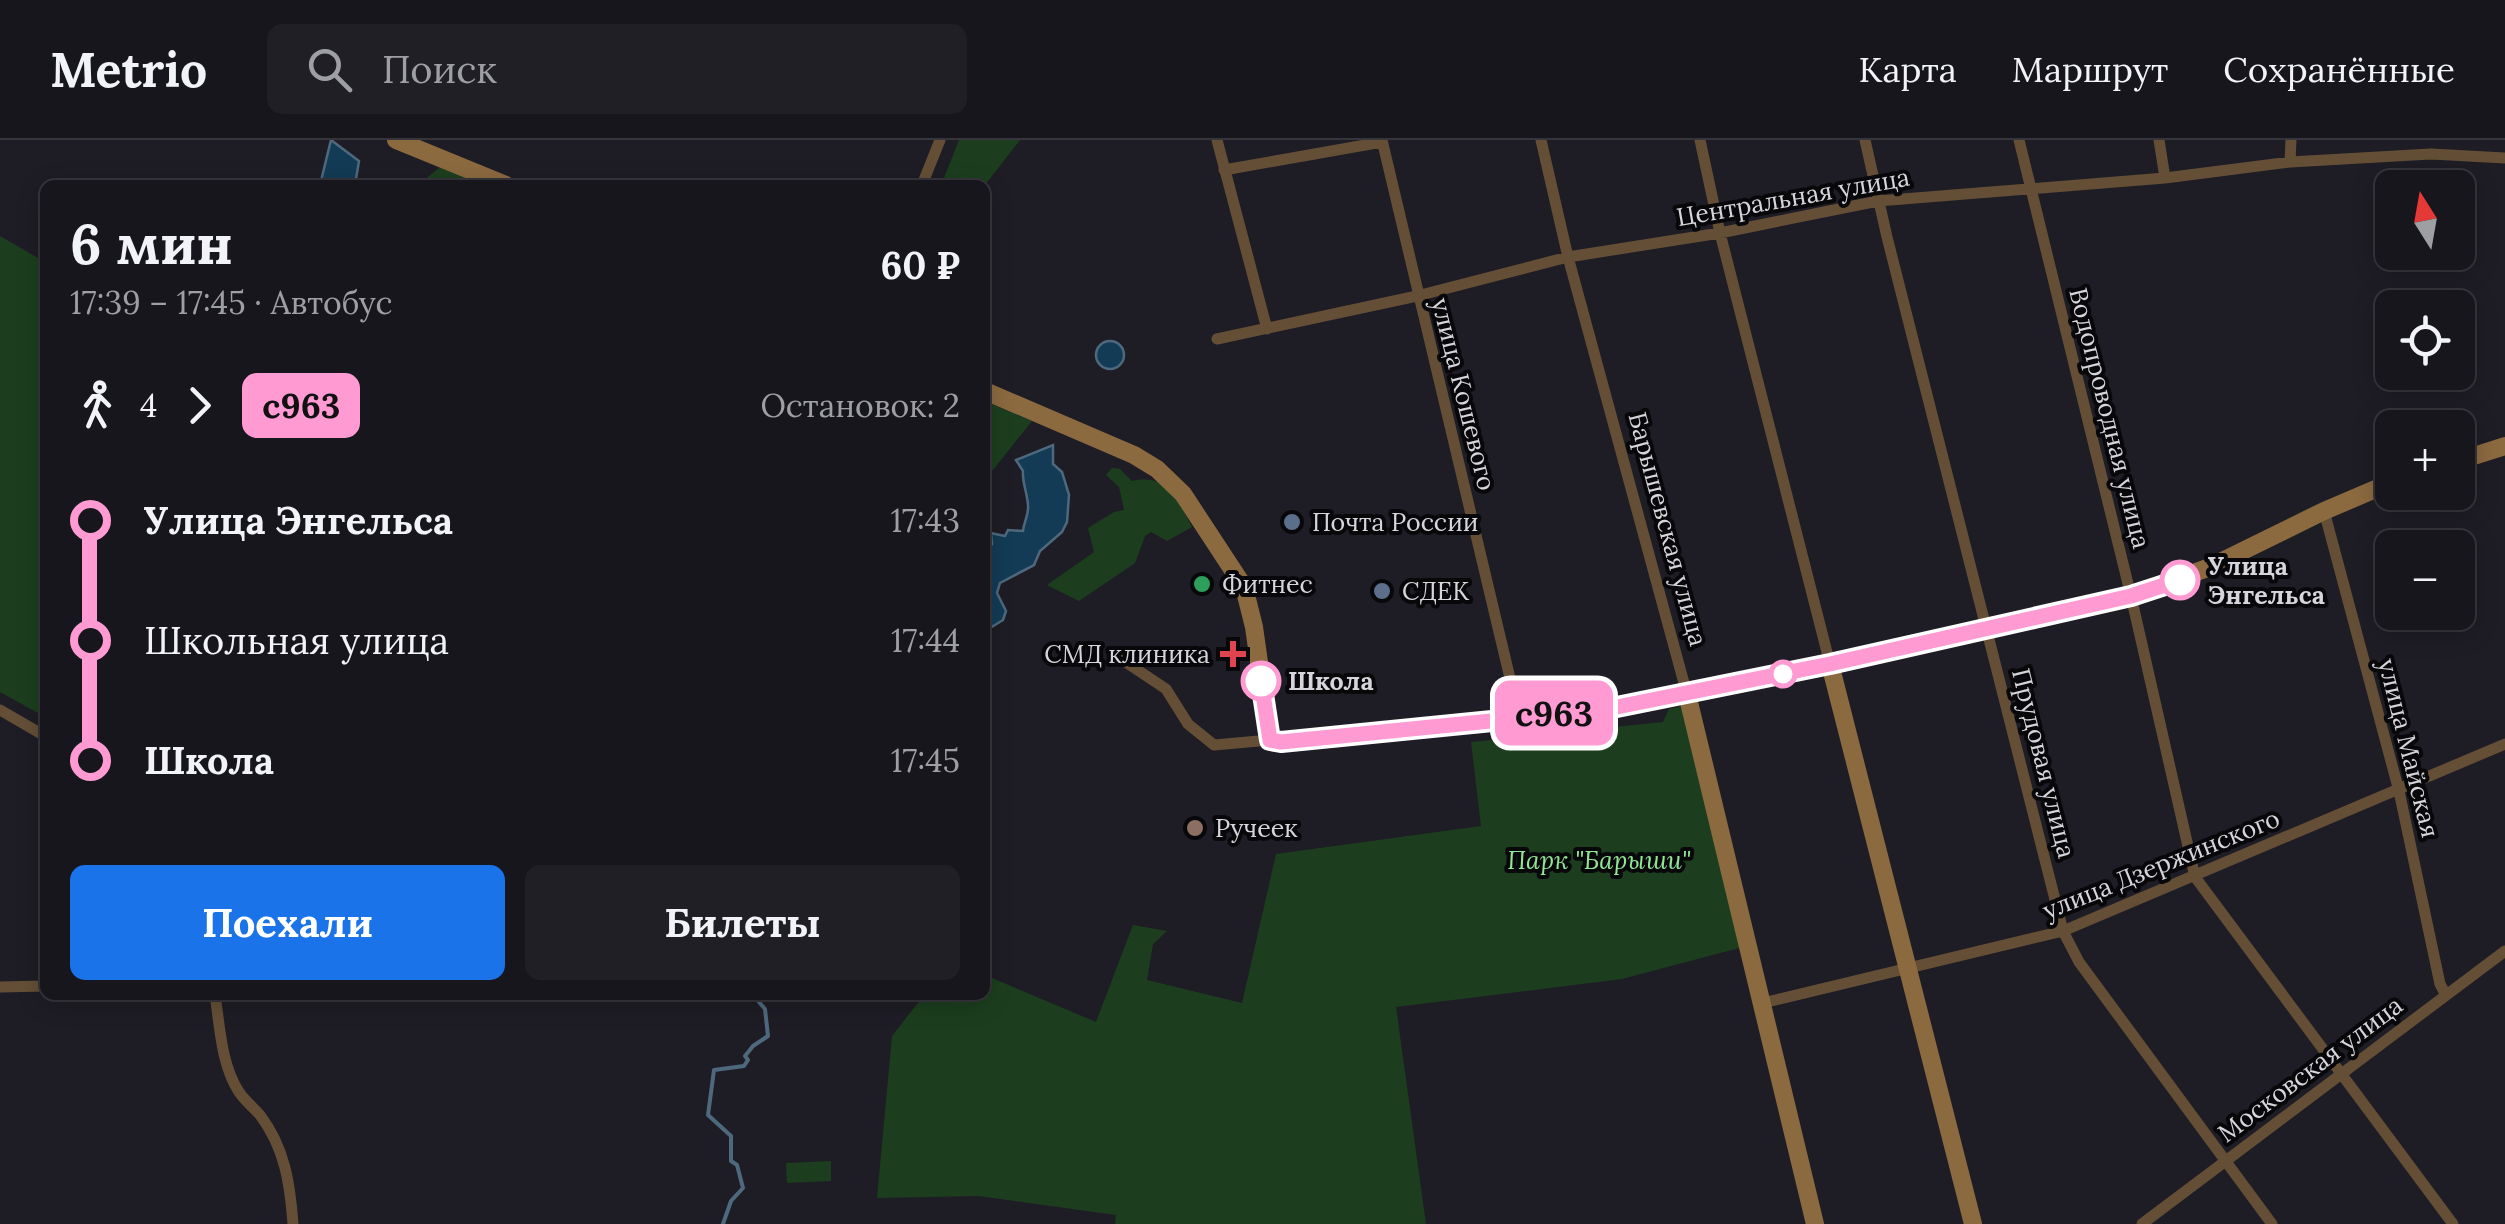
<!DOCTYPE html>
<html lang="ru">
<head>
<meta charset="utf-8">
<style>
	body { margin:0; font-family:Lora,serif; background:#1f1f25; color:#f1f3f6; height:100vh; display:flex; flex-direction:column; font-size:38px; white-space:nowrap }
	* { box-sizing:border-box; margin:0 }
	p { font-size:32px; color:#9e9fa3 }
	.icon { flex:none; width:55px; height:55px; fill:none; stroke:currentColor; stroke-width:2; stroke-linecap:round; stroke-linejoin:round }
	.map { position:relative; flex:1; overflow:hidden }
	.details { position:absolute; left:40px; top:40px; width:950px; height:820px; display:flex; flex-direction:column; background:#16161c; border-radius:15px; box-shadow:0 5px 25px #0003,0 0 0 2px #35353b }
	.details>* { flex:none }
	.badge { padding:0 20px; border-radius:15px; font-size:35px; line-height:65px }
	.needle { width:65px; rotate:349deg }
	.fabs { position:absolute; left:2375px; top:30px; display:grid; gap:20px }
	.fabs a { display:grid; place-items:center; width:100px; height:100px; border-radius:15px; background:#16161c; box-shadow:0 5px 25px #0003,0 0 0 2px #35353b; font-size:50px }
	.map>.badge { position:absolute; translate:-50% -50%; box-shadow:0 0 0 5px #fff }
	.legs { display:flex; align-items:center; gap:15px; height:110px; padding:0 30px; font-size:32px }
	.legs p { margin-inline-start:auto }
	.summary { display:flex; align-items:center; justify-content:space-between; height:170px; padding:0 30px }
	h1 { font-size:55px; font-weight:800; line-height:75px }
	.button { display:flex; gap:20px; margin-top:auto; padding:20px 30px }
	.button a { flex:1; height:115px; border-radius:15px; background:#1a73e8; color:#fff; font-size:40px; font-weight:800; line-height:115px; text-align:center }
	.button a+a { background:#1f1f25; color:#f1f3f6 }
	ul { padding:0 30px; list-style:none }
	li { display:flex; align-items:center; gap:35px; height:120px; font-size:38px }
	li i { display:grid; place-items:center; width:15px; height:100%; margin:0 12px; background:currentColor }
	li i::after { content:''; width:25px; height:25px; margin:-12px; border:8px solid; border-radius:50%; background:#16161c }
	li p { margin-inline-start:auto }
	li:first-child i { background:linear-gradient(#0000 50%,currentColor 0) }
	li:last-child i { background:linear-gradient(currentColor 50%,#0000 0) }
	header { display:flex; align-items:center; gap:60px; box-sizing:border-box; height:140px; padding:0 50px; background:#16161c; border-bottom:2px solid #35353b }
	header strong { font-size:48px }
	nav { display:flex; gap:55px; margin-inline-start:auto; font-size:35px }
	.search { width:700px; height:90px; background:#1f1f25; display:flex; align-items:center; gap:25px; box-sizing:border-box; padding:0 35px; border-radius:15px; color:#9e9fa3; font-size:38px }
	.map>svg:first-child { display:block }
	.green { fill:#1c3e1e }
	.water { fill:#133b55; stroke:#4e697d; stroke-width:2.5 }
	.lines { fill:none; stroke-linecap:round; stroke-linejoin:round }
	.stream { stroke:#4e697d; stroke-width:4 }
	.street { stroke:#644f36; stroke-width:11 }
	.secondary { stroke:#8c6a40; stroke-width:18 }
	.line-1-casing { stroke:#fff; stroke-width:22 }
	.line-1 { stroke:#ff9ad2; stroke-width:15 }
	.service-dot { fill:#5c6f8a; stroke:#08080b; stroke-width:4 }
	.stop-1-dot { fill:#fff; stroke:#ff9ad2; stroke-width:5 }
	.leisure-dot { fill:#2e9e5b; stroke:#08080b; stroke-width:4 }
	.health-dot { fill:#e0444e; stroke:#08080b; stroke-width:4 }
	.education-dot { fill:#8d6e63; stroke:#08080b; stroke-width:4 }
	.labels { text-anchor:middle; stroke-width:8; stroke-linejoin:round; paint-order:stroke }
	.street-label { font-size:25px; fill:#d6d5db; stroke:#08080b }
	.poi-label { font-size:25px; fill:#d6d5db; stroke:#08080b; text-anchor:start }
	.stop-label { font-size:25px; font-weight:bold; fill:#d6d5db; stroke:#08080b; text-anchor:start }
	.park-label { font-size:25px; font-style:italic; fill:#92e696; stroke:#08080b }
</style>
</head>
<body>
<header>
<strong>Metrio</strong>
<div class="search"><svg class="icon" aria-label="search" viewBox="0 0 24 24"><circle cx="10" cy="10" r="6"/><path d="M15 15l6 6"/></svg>Поиск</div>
<nav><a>Карта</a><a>Маршрут</a><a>Сохранённые</a></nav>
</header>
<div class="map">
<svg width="2505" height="1084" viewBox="0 0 2505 1084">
	<rect width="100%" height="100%" fill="#1e1d25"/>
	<path class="green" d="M959,0h61l-35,45 -43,-2z
		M440,27l42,18h-64z
		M0,96l45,26v455l-45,-25z
		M985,261l47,20 -47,59z
		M1112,328l8,1 12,12c36,-8 46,19 60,46l-25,14 -16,-9 -6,4 -10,27 -56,38 -32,-16 47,-33 -6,-24 26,-16 10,-2 -5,-23 -13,-12z
		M1686,565l57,242 -121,32 -226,28 30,217h-311l1,-9 -137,-19 -102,2 15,-162 32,-41h61v-20l111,47 37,-97 34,6 -14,13 -6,36 95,23 34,-149 205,-28 -10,-84 192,-20 6,-13z
		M831,1021v20l-44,2 -1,-20z"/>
	<path class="water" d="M331,0l28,21 -4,24h-35z
		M1096 215a14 14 0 1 1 28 0a14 14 0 1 1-28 0Z
		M1053,305v19l9,8 7,23 -2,27 -5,10 -22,19 -6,14 -34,18 -3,10 9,18 -3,9 -18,11v-78l7,-9 -1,-11 14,3 3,-6 15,1c1,-10 6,-16 5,-26 -1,-13 -6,-23 -5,-34l-7,-11z"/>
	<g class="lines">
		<path class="stream" d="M723,1084l8,-23 12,-13 -6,-23 -6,-4v-25l-23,-21 6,-45 30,-4 4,-6 -3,-4 8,-10 15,-10 -3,-27 -12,-14"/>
		<path class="street" d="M1217,0l50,189
			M1382,0l137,576
			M1541,0l27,117 119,437
			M1700,0l20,93 110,431
			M1865,0l22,97 176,694 16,31 193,262
			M2019,0l112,456 64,281 258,347
			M2159,0l6,38
			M2290,22l1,-22
			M1224,30l158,-28
			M922,45l18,-45
			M1217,199l200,-43 151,-39 152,-24 158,-32 287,-23 125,-16 141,-8 74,4
			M2324,371l75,280 41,193 6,11
			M1121,519l45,30 22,35 26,21 56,-5
			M0,570l45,26
			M0,847l45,-1
			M215,855c5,32 6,69 24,97 6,9 14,15 21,23 25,33 30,69 33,109
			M1763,863l300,-72 442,-187
			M2142,1084l363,-273"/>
		<path class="secondary" d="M396,0l110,45
			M985,251l149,64 23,14 26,25 61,93 10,40 16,113 11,2 321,-32 228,-46 301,-68 79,-29 114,-56 68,-29
			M2458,321l47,-15
			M1830,524l143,560
			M1687,554l128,530"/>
	</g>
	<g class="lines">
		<defs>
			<path id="line-1" d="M1261,541l9,59 11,2 321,-32 228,-46 301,-68 49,-16"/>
		</defs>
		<use href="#line-1" class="line-1-casing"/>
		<use href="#line-1" class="line-1"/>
	</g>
	<g class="service-dot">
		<circle cx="1292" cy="382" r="10"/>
		<circle cx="1382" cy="451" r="10"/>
	</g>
	<g class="stop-1-dot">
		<circle cx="2180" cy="440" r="18"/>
		<circle cx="1783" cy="534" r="12"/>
		<circle cx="1261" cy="541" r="18"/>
	</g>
	<circle class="leisure-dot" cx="1202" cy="444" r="10"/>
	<path class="health-dot" d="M1228 499h10v10h10v10h-10v10h-10v-10h-10v-10h10z"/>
	<circle class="education-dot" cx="1195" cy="688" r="10"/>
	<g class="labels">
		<g class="street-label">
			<text transform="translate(1793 57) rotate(-10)" y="9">Центральная улица</text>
			<text transform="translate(1464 254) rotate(76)" y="9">улица Кошевого</text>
			<text transform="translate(2110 278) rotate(76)" y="9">Водопроводная улица</text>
			<text transform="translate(1668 389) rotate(75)" y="9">Барышевская улица</text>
			<text transform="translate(2409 608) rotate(76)" y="9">улица Майская</text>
			<text transform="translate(2044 623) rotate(76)" y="9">Прудовая улица</text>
			<text transform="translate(2161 724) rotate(-22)" y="9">улица Дзержинского</text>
			<text transform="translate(2310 929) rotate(-37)" y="9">Московская улица</text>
		</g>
		<g class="poi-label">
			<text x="1312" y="391">Почта России</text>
			<text x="1222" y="453">Фитнес</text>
			<text x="1402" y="460">СДЕК</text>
			<text x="1210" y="523" text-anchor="end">СМД клиника</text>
			<text x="1215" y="697">Ручеек</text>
		</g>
		<g class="stop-label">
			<text x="2208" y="435">Улица<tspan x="2208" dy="29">Энгельса</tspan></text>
			<text x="1288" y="550">Школа</text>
		</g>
		<g class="park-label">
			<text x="1599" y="729">Парк "Барыши"</text>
		</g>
	</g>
</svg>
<div class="fabs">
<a><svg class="needle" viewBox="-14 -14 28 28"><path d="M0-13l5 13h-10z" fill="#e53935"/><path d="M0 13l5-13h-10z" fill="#9e9fa3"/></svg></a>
<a><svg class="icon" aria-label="locate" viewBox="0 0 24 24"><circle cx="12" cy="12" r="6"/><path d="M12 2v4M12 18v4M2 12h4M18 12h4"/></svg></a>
<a>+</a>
<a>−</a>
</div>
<b class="badge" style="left:1554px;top:573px;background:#ff9ad2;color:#111">с963</b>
<section class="details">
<div class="summary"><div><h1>6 мин</h1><p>17:39 – 17:45 · Автобус</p></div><b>60 ₽</b></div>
<div class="legs"><svg class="icon" aria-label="walk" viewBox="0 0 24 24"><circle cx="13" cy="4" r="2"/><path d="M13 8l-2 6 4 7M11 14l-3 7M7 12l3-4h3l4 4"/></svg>4<svg class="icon" aria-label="forward" viewBox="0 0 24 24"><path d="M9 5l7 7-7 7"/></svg><b class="badge" style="background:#ff9ad2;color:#111">с963</b><p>Остановок: 2</p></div>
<ul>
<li><i style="color:#ff9ad2"></i><b>Улица Энгельса</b><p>17:43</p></li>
<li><i style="color:#ff9ad2"></i><span>Школьная улица</span><p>17:44</p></li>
<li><i style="color:#ff9ad2"></i><b>Школа</b><p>17:45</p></li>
</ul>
<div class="button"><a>Поехали</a><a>Билеты</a></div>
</section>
</div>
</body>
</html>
